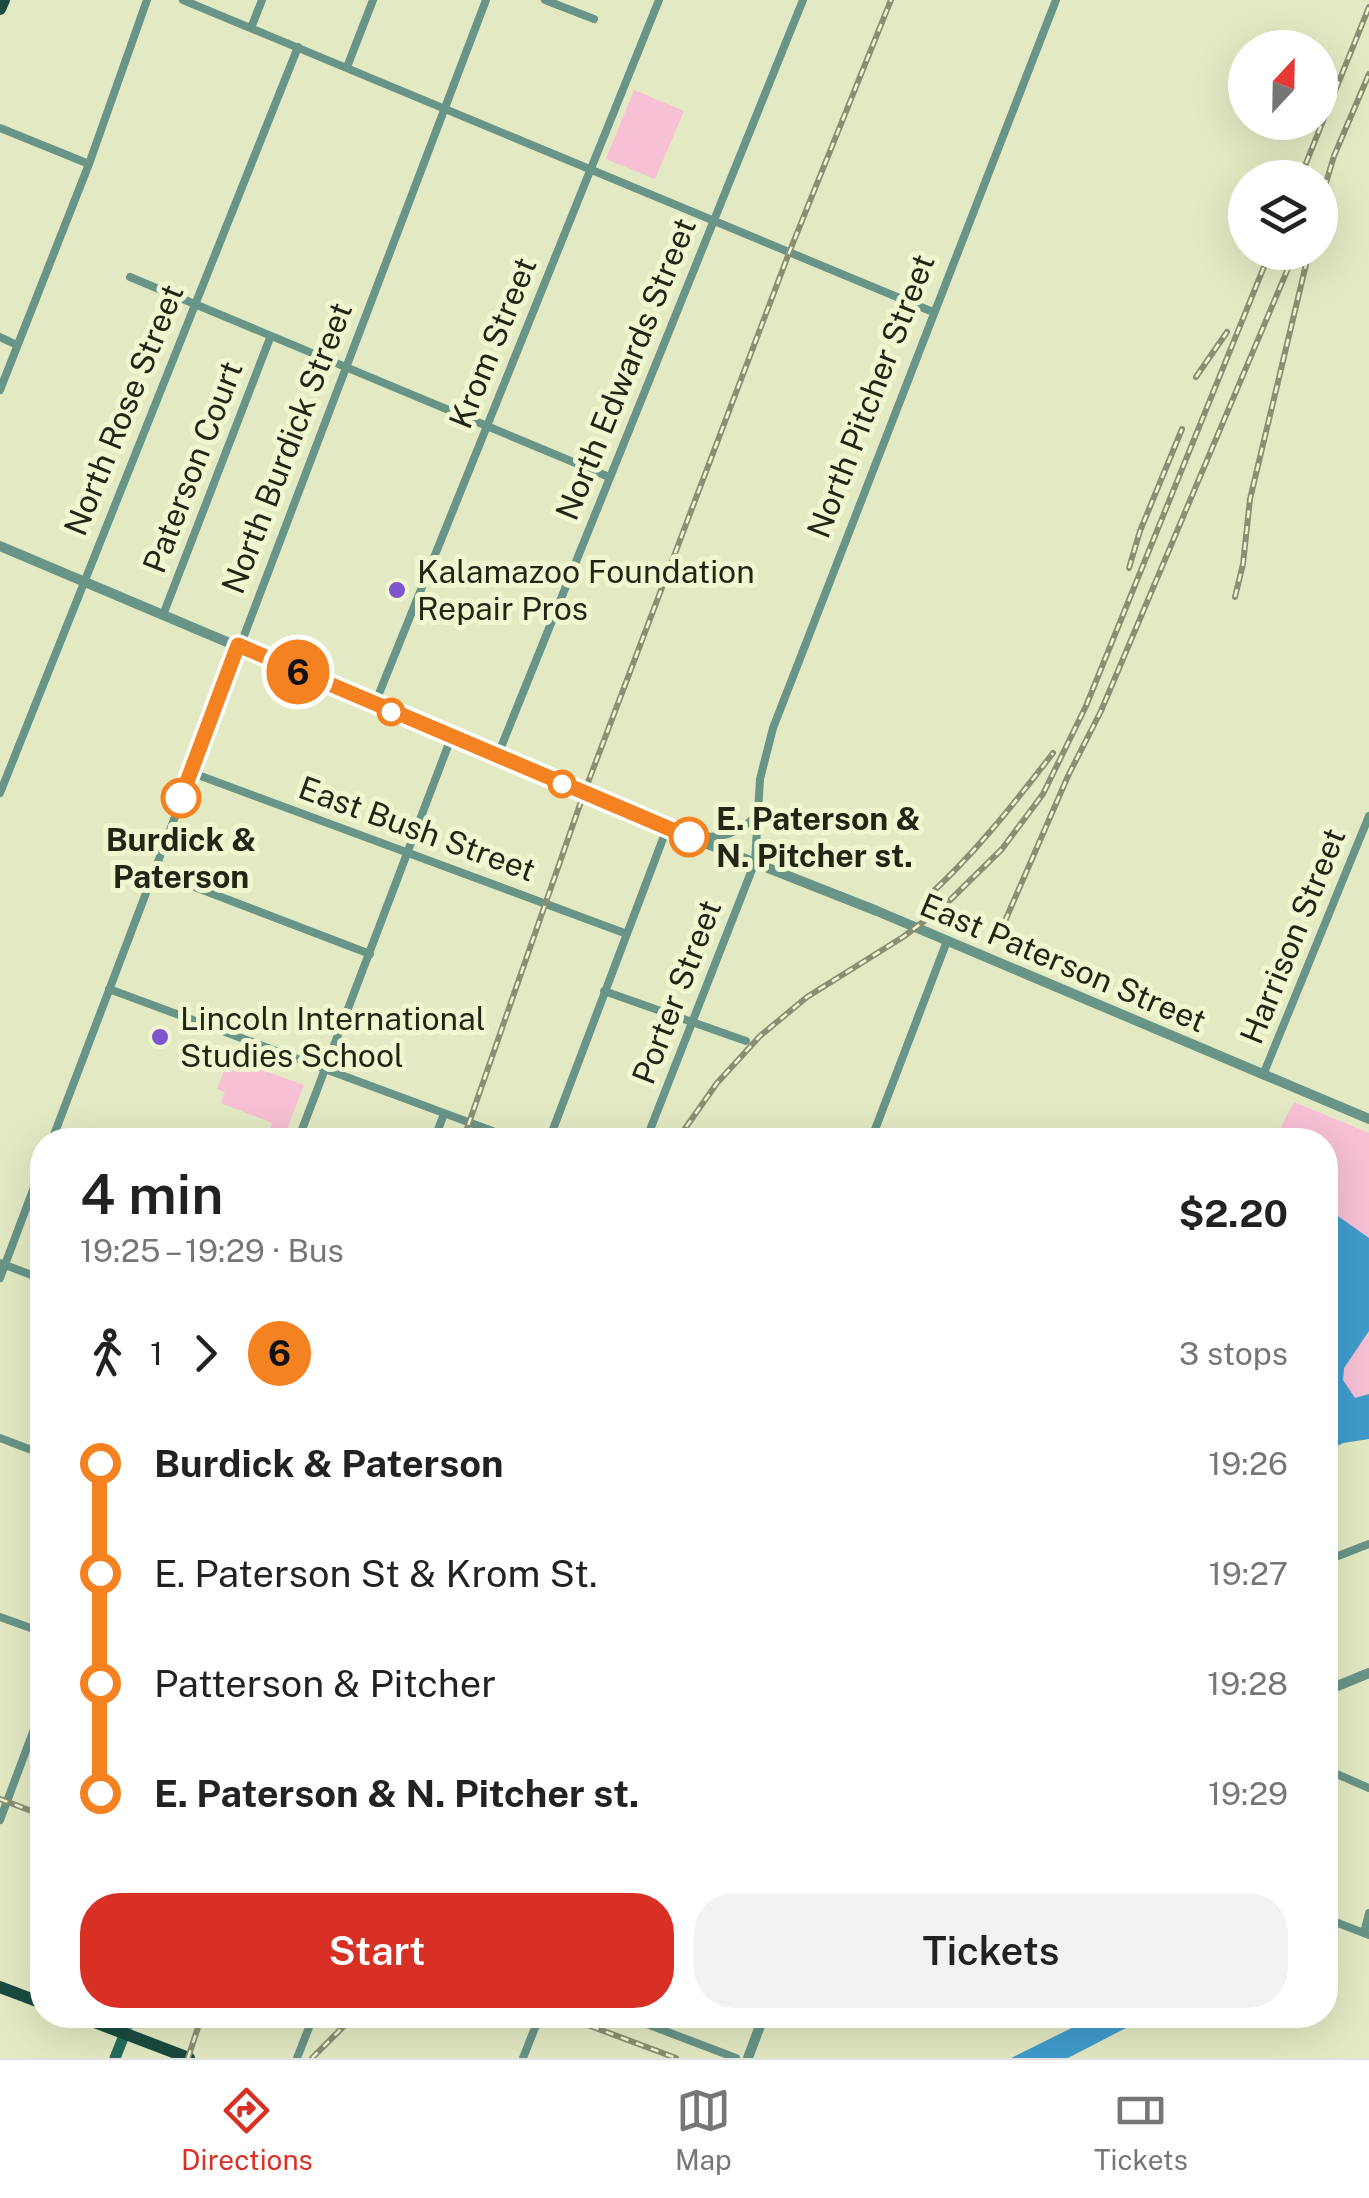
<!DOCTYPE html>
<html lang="en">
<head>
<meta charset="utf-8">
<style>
	body { margin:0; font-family:"Public Sans",sans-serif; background:#f2f2f2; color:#222; height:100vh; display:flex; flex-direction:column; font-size:38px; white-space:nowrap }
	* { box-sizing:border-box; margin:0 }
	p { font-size:32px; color:#767676 }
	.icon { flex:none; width:55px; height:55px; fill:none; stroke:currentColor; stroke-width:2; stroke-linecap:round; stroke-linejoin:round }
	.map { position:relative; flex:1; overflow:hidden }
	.side { position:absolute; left:30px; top:1128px; width:1308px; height:900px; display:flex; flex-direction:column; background:#fff; border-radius:40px; box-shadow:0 10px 40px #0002 }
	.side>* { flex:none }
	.badge { padding:0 20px; border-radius:32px; font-size:35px; line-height:65px }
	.needle { width:65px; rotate:22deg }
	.controls { position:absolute; left:1228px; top:30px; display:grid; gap:20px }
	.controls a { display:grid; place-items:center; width:110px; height:110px; border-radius:50%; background:#fff; box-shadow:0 10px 40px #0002; font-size:50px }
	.map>.badge { position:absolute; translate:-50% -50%; box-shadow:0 0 0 5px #fff }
	.legs { display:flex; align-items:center; gap:15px; height:110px; padding:0 50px; font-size:32px }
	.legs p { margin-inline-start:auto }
	.headline { display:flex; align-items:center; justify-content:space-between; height:170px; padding:0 50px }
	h1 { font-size:55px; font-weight:600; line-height:75px }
	.primary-button { display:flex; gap:20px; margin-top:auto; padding:20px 50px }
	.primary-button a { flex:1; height:115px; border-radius:40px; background:#d93025; color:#fff; font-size:40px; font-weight:600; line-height:115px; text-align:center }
	.primary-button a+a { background:#f2f2f2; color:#222 }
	ul { padding:0 50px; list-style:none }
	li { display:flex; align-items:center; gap:35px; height:110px; font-size:38px }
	li i { display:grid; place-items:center; width:15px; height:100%; margin:0 12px; background:currentColor }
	li i::after { content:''; width:25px; height:25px; margin:-12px; border:8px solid; border-radius:50%; background:#fff }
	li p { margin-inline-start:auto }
	li:first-child i { background:linear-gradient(#0000 50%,currentColor 0) }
	li:last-child i { background:linear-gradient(currentColor 50%,#0000 0) }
	.tabs { display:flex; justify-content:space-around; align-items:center; height:140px; border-top:2px solid #e0e0e0; background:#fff; font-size:28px; color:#767676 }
	.tabs a { display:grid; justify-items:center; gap:5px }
	.tabs .selected { color:#d93025 }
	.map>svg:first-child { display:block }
	.green { fill:#f7c0d4 }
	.water { fill:#409ccc }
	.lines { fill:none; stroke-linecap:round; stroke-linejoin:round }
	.minor { stroke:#699488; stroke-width:8 }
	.tertiary { stroke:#699488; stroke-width:10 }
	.secondary { stroke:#246d5c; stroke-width:11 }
	.primary { stroke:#194b3f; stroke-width:12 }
	.rail-casing { stroke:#8a8f73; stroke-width:6 }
	.rail { stroke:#f0f7d0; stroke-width:2.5; stroke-dasharray:8; stroke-linecap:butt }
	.line-1-casing { stroke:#fff; stroke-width:22 }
	.line-1 { stroke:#f58220; stroke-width:15 }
	.poi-dot { fill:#7e56cf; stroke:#f0f7d0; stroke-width:4 }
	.stop-1-dot { fill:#fff; stroke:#f58220; stroke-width:5 }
	.labels { text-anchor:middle; stroke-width:10; stroke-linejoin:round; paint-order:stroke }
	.street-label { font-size:32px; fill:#232617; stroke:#f0f7d0 }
	.poi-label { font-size:32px; fill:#232617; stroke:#f0f7d0; text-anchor:start }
	.stop-label { font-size:32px; font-weight:bold; fill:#232617; stroke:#f0f7d0; text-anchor:start }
</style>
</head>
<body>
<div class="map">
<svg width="1369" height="2058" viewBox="0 0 1369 2058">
	<rect width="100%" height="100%" fill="#e3eac3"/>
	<path class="green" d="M634,90l50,21 -29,68 -49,-20z
		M229,1058l75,27 -21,55h-17l6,-17 -51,-20 4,-11 -8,-3z
		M1294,1102l75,31v261l-44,15v-269h-51z"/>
	<path class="water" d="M1325,1207l44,31v93l-25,37 -1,12 12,18 14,-4v45l-26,4 -18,10v-44l9,-4 -1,-11 -8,-11z
		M1098,2015h53l-83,43h-57z"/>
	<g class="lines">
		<path class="minor" d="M183,0l750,312
			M545,0l49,19
			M251,28l11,-28
			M347,67l26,-67
			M0,128l89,36
			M130,277l479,200
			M0,337l17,8
			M0,390l89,-226 58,-164
			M163,615l107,-277
			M374,706l285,-706
			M497,757l306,-757
			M190,772l437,162
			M0,793l298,-746
			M697,837c25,1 41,-3 59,-21
			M153,871l217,83
			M109,989l408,151
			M604,991l142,50
			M1263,1075l106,-259
			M52,1140l434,-1140
			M298,1140l153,-402
			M434,1140l10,-26
			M549,1140l118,-312
			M646,1140l109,-278 5,-83 13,-51 283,-728
			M871,1140l76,-199
			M0,1263l42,16
			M0,1278l42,-112
			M0,1438l42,16
			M1325,1561l44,-17
			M0,1617l42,15
			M1325,1769l44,19
			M0,1820l42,-112
			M1325,1918l44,17
			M1364,1933l5,-20
			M623,2015l113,43
			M297,2058l17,-43
			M523,2058l17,-43"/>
		<path class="tertiary" d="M0,546l667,282 210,83 492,208
			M1325,1691l44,-18
			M125,2033l8,-18
			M748,2058l16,-43"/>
		<path class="secondary" d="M115,2058l10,-25"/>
		<path class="primary" d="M0,9l4,-9
			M0,1987l42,16
			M76,2015l113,43"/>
		<defs>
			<path id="rail" d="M1300,178l69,-171
				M1320,203l14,-47 35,-82
				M1196,377l31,-45
				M1129,568l11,-37 42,-102
				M1235,597l8,-33 7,-65 59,-247
				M925,899c49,-44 88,-94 128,-146
				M1005,921l63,-145 33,-65 194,-459
				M463,1140l121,-347 205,-540 102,-253
				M677,1140l40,-57 43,-47 47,-39 96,-60 41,-31 58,-57 41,-55 43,-88 184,-454
				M0,1799l42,16
				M561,2015l115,43
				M188,2058l14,-43
				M312,2058l43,-43"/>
		</defs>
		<use href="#rail" class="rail-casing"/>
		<use href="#rail" class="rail"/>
	</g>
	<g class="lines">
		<defs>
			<path id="line-1" d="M181,798l57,-153 451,192"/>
		</defs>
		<use href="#line-1" class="line-1-casing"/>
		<use href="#line-1" class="line-1"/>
	</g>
	<g class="poi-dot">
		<circle cx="397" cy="590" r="10"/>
		<circle cx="160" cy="1037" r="10"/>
	</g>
	<g class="stop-1-dot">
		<circle cx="391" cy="712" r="12"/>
		<circle cx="562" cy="784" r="12"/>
		<circle cx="181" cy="798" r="18"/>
		<circle cx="689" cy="837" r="18"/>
	</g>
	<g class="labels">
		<g class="street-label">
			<text transform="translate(493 343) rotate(-68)" y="11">Krom Street</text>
			<text transform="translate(626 369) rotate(-68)" y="11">North Edwards Street</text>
			<text transform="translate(871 396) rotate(-69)" y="11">North Pitcher Street</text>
			<text transform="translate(124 410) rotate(-68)" y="11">North Rose Street</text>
			<text transform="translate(287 448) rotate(-69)" y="11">North Burdick Street</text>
			<text transform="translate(193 467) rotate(-69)" y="11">Paterson Court</text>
			<text transform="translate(417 829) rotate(20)" y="11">East Bush Street</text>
			<text transform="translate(1293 936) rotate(-68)" y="11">Harrison Street</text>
			<text transform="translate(1063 963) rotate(23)" y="11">East Paterson Street</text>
			<text transform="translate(677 992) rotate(-69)" y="11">Porter Street</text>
		</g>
		<g class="poi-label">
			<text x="417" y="583">Kalamazoo Foundation<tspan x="417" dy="37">Repair Pros</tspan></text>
			<text x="180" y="1030">Lincoln International<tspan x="180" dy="37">Studies School</tspan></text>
		</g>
		<g class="stop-label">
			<text x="716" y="830">E. Paterson &amp;<tspan x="716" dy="37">N. Pitcher st.</tspan></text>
			<text x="181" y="851" text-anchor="middle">Burdick &amp;<tspan x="181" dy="37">Paterson</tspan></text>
		</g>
	</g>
</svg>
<div class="controls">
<a><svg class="needle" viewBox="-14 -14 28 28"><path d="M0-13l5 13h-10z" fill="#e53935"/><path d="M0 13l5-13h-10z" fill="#767676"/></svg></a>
<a><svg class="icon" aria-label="layers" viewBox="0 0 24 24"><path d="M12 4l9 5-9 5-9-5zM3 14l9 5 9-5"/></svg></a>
</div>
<b class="badge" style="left:298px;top:672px;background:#f58220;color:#111">6</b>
<section class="side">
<div class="headline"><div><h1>4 min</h1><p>19:25 – 19:29 · Bus</p></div><b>$2.20</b></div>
<div class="legs"><svg class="icon" aria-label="walk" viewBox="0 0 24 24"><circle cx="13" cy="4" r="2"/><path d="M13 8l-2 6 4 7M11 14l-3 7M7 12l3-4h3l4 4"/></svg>1<svg class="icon" aria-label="forward" viewBox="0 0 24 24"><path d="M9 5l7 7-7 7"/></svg><b class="badge" style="background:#f58220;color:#111">6</b><p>3 stops</p></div>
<ul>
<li><i style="color:#f58220"></i><b>Burdick &amp; Paterson</b><p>19:26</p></li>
<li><i style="color:#f58220"></i><span>E. Paterson St &amp; Krom St.</span><p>19:27</p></li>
<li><i style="color:#f58220"></i><span>Patterson &amp; Pitcher</span><p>19:28</p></li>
<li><i style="color:#f58220"></i><b>E. Paterson &amp; N. Pitcher st.</b><p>19:29</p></li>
</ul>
<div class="primary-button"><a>Start</a><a>Tickets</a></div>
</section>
</div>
<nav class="tabs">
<a class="selected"><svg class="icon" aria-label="directions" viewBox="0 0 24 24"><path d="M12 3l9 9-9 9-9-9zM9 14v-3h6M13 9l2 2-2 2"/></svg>Directions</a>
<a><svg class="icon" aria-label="map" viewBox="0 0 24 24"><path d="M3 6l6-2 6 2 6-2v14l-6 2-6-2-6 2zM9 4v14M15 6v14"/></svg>Map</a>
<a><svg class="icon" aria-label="tickets" viewBox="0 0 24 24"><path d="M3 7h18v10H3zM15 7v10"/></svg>Tickets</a>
</nav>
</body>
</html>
